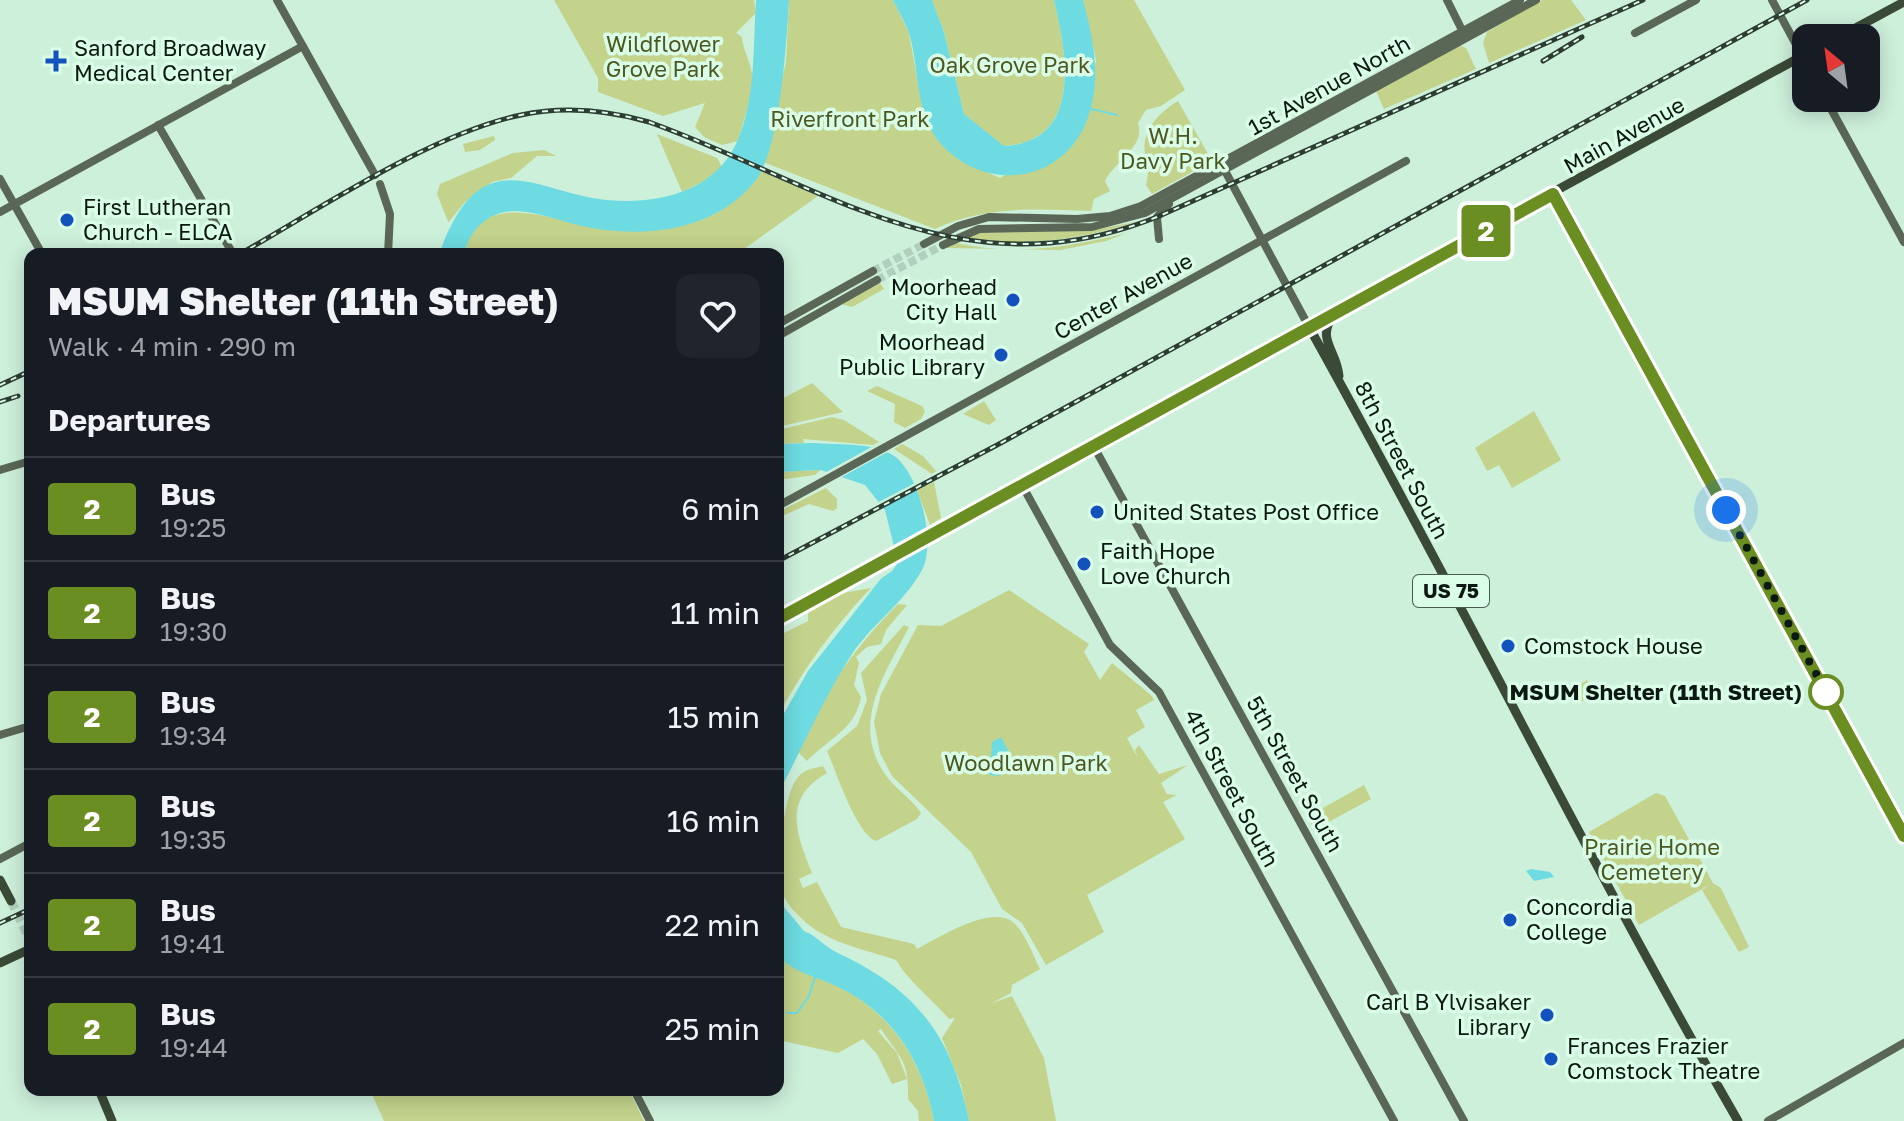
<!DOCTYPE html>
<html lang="en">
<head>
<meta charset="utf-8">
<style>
	body { margin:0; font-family:"Golos Text",sans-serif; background:#20242c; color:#f1f3f6; height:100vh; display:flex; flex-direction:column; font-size:30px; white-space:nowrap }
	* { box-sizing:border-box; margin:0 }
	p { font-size:26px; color:#9ea1a6 }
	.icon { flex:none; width:44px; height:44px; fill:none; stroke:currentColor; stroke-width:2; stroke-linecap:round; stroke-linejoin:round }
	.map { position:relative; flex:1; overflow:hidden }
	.panel { position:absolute; left:24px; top:248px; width:760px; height:848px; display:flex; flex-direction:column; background:#171b24; border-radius:16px; box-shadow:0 4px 20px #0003 }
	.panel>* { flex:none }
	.badge { padding:0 16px; border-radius:6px; font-size:28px; line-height:52px }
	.needle { width:52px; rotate:331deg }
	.buttons { position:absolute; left:1792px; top:24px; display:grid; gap:16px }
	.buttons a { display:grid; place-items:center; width:88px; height:88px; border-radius:16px; background:#171b24; box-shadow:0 4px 20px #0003; font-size:40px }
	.you { position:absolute; width:40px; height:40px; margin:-20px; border:6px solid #fff; border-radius:50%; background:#1a73e8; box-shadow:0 0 0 12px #1a73e833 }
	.map>.badge { position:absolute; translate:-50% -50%; box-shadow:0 0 0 4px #fff }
	h2 { padding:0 24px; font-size:30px; line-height:72px }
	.round { display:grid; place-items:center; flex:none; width:84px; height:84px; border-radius:16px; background:#20242c }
	.headline { display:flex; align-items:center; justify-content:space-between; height:136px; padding:0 24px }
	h1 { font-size:38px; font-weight:800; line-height:60px }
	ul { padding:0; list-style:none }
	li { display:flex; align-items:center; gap:24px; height:104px; padding:0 24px; border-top:2px solid #363941 }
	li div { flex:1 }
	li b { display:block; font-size:30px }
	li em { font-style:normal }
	li .badge { min-width:88px; font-weight:700; text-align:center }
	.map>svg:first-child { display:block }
	.green { fill:#c3d38b }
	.water { fill:#6ddbe1 }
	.pier { fill:#cdf0db }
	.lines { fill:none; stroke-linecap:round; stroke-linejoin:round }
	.stream { stroke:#6ddbe1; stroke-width:2 }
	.secondary-tunnel { stroke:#b0d0bd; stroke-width:8; stroke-dasharray:8 4; stroke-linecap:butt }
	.primary-tunnel { stroke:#b0d0bd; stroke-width:9; stroke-dasharray:9 4.5; stroke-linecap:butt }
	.secondary { stroke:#5a6756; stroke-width:8 }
	.primary { stroke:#3a4a36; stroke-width:9 }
	.rail-casing { stroke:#2d3d34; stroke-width:5 }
	.rail { stroke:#dafde8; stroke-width:2; stroke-dasharray:6; stroke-linecap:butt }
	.line-casing { stroke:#fff; stroke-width:18 }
	.line { stroke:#6b8e23; stroke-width:12 }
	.walk { stroke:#0c1912; stroke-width:8; stroke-dasharray:0 14.4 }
	.poi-dot { fill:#1351bc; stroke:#dafde8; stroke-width:3 }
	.stop-dot { fill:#fff; stroke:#6b8e23; stroke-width:4 }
	.labels { text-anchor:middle; stroke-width:7; stroke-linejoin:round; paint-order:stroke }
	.shield { fill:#dafde8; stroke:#4a5d52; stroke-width:2 }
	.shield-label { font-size:20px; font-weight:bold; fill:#0c1912 }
	.park-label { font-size:22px; fill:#4d5821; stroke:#dafde8 }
	.poi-label { font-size:22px; fill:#0c1912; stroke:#dafde8; text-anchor:start }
	.street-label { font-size:22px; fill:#0c1912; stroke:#dafde8 }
	.stop-label { font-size:22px; font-weight:bold; fill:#0c1912; stroke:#dafde8; text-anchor:end }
</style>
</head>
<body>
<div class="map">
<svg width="1904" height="1121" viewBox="0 0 1904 1121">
	<rect width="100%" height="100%" fill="#cdf0db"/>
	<path class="green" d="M554,0h200l2,13 -20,20 6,4c1,13 8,24 10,36 2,22 -9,47 -14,68l-16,4 -18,-8 -9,-10 10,-24 -42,13 -65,-24v-14z
		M789,0h104l16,33 12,67 16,39 22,21 41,18 85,-53 11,-65 -13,-60h51l51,90 -24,16 -15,4 -8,13c8,23 -23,38 -33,58l5,10 -16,8 -3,12c-55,-2 -105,-6 -156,18l-172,-67 23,-100z
		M932,0h122c13,54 29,142 -51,146l-39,-32 -20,-82z
		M1542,0h29l15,20 -97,43 -6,-20 4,-11z
		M1460,45l6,3 10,21 -92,40 -8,-18z
		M1178,101l34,60 -60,33 -6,-9c4,-20 1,-15 -1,-32 -4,-23 16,-42 33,-52z
		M657,134l60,24 5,9 -12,11 -28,14z
		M494,136l1,4 -15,10 -15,2 -2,-8z
		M544,150l12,6h-19l-26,22 -19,4 -28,21 -15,19 -2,-3 -10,-25 3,-10 73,-31z
		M761,171l57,25 -81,58h-273c16,-73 97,-28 144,-25 43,3 97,0 129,-31 9,-8 20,-16 24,-27z
		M1140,221c-59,19 -117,26 -178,17l15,-5 117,-3z
		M1127,233l-21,8 -46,9 -114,-2 10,-5c56,13 116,4 171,-10z
		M880,283l4,6 -32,18 -11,-3z
		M812,383l31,29 -65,15v-26z
		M877,386l45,20 3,5 -4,8 -16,9 -11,-6 1,-18 -28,-13z
		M984,401l12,19 -7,5 -26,-11z
		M1534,411l27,49 -49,28 -13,-23 -12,6 -12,-23z
		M832,417l12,3 35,22 -6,3 -70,-6 1,4 -26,1v-14z
		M902,444l21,12 13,15 -4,3 -38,-25z
		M820,470l-5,5 -37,5v-8z
		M934,482l7,36 -11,7 -13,-35z
		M826,488l11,11v9l-4,3 -24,-7 -31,14v-6z
		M871,588c-38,40 -67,80 -93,128v-80l30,-15v-8l35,-20z
		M1009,590l80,54 -5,8 16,28 12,-17 40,33 2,4 -18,10 9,17 -18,11 11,20 -3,-8 4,-5 20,29 29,-9 -27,18 6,11 10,1 -14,7 22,37 -98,56 17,37 -58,33 -24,-42 -20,-14 -31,-57 -79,-76 -12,-23 -6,-31 7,-28 37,-69 23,1z
		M898,604l9,1 -21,25 -5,14 -14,3 -11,10 3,6 -5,22 7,12c-6,33 -32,41 -54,64l-9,-9c22,-57 58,-106 100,-148z
		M904,625l5,2c-25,49 -60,98 -22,150 10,13 25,22 34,36l-4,6 -41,22c-20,-7 -40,-70 -49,-90l30,-25 10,-26 -6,-27z
		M1587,680l8,14 -18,10 -8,-14z
		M823,766l4,7c-45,26 -31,60 -15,100l-13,6 4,9 14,-6 24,45 73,17 3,5c21,-11 77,-47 98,-25 11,11 18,31 25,45l-28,16 -1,8 -19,10 20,-7 32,62 12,63h-87l-8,-36 -19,-47 13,-20 -6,1c-17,-20 -40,-37 -53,-59 -32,-11 -70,-17 -95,-42 -6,-6 -15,-15 -18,-24 -7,-23 -1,-103 17,-119 6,-6 15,-7 23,-9z
		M1364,785l7,14 -57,31 -7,-13z
		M1656,793l9,3 48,87 8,5 28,59 -10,5 -37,-62 9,-6 -72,41 -50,-93z
		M778,955c17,18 37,21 59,31 55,27 86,76 97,135h-15l-1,-10 -10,-12c1,-40 -7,-39 -27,-70l-3,2 19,22 10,26 -15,5 -15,-30 -14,-15 -25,14 -60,-13z
		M370,1090h259l15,31h-260z"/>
	<path class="water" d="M756,0h33c-2,40 -9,150 -33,180 -41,52 -113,59 -174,46 -22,-5 -44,-14 -66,-15 -27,0 -46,18 -52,43h-24c3,-14 10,-27 17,-39 36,-60 84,-26 135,-17 53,9 119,-1 144,-54 20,-43 17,-97 20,-144z
		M893,0h39l12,32 20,82 40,32c79,-4 63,-92 50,-146h29c11,41 20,84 2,125 -28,61 -103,66 -145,18 -26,-31 -20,-74 -31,-110 -4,-11 -11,-22 -16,-33z
		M813,443c24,2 56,-1 78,11 28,15 46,89 31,116 -18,33 -50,54 -70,84 -29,45 -49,93 -74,140v-70l30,-53 79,-100 8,-20 -10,-41 -20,-25 -44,-15 -43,2v-28z
		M1001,737l9,17 -11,22 -9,-1 -7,-7 8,-11 1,-15z
		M1531,869l19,3 4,5 -20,4 -8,-10z
		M778,900l26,31c13,5 19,15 34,22 79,37 114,83 131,168h-35c-11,-59 -41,-108 -96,-134 -22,-11 -42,-13 -59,-30z"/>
	<path class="pier" d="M875,445l16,5 -53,29 -17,-4z
		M915,483l4,6 -39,20 -5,-5z
		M930,525l1,19 -33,19 -6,8 -23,16 15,-18 6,-22z"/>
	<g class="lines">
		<path class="stream" d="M1087,108l30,7
			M787,1013h10l12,-17 6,-19"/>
		<path class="secondary-tunnel" d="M873,271l51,-27
			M877,280l66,-35"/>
		<path class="primary-tunnel" d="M11,901l19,39"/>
		<path class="secondary" d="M277,0l98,175
			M1447,0l17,34
			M1772,0l34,63
			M1635,33l61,-33
			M1825,98l79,144
			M158,125l75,129
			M1224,169l85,158
			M0,179l42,75
			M380,184l10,30 -2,40
			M1553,194l351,642
			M0,212l303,-166
			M1159,239l-2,-22 12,-13
			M924,244l34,-18 31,-9 88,2 33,-3 31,-10 379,-206
			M943,245l36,-16 113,-2 53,-14 391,-213
			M778,324l95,-53
			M778,336l99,-56
			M1093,445l371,676
			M0,470l30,-9
			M1022,485l88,160 49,47 235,429
			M778,506l628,-345
			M0,735l30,-9
			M0,859l30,-16
			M634,1090l16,31
			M1768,1121l136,-78"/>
		<path class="primary" d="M1837,38l67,-36
			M1333,316c-17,23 4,35 6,60
			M1309,327c147,263 279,533 429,794
			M778,616l1028,-562
			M0,880l11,21
			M0,963l30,-14
			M99,1090l13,31"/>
		<defs>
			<path id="rail" d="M1543,61l39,-24
				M240,254c79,-45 193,-121 281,-139 43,-9 86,-5 128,7 177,64 313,173 508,95l486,-217
				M0,385l30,-14
				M0,402l18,-6
				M778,561l221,-117 808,-444
				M0,923l30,-14"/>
		</defs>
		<use href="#rail" class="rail-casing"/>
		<use href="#rail" class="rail"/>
	</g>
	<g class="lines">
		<defs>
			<path id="line" d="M778,619l775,-425 351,642"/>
		</defs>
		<use href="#line" class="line-casing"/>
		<use href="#line" class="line"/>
		<path class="walk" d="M1726,510l100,182"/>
	</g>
	<g class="poi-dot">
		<path d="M52 49h8v8h8v8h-8v8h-8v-8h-8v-8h8z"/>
		<circle cx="67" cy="220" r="8"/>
		<circle cx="1013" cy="300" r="8"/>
		<circle cx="1001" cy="355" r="8"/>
		<circle cx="1097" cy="512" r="8"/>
		<circle cx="1084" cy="564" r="8"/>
		<circle cx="1508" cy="646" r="8"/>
		<circle cx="1510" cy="920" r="8"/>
		<circle cx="1547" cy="1015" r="8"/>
		<circle cx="1551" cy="1059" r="8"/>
	</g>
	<circle class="stop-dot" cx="1826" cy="692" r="16"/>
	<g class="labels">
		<rect class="shield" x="1413" y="575" width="76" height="32" rx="6"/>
		<g class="shield-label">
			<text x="1451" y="598">US 75</text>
		</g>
		<g class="park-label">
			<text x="663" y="52">Wildflower<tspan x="663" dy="25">Grove Park</tspan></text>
			<text x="1010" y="73">Oak Grove Park</text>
			<text x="850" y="127">Riverfront Park</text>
			<text x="1173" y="144">W.H.<tspan x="1173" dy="25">Davy Park</tspan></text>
			<text x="1026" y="771">Woodlawn Park</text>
			<text x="1652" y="855">Prairie Home<tspan x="1652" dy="25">Cemetery</tspan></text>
		</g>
		<g class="poi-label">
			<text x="74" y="56">Sanford Broadway<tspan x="74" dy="25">Medical Center</tspan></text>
			<text x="83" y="215">First Lutheran<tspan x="83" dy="25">Church - ELCA</tspan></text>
			<text x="997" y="295" text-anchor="end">Moorhead<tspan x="997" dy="25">City Hall</tspan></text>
			<text x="985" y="350" text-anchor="end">Moorhead<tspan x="985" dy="25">Public Library</tspan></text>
			<text x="1113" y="520">United States Post Office</text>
			<text x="1100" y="559">Faith Hope<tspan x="1100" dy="25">Love Church</tspan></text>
			<text x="1524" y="654">Comstock House</text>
			<text x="1526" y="915">Concordia<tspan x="1526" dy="25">College</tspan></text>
			<text x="1531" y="1010" text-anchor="end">Carl B Ylvisaker<tspan x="1531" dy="25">Library</tspan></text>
			<text x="1567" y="1054">Frances Frazier<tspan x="1567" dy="25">Comstock Theatre</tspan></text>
		</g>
		<g class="street-label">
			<text transform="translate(1329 85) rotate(-29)" y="8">1st Avenue North</text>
			<text transform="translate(1624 135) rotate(-29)" y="8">Main Avenue</text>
			<text transform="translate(1123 296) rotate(-29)" y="8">Center Avenue</text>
			<text transform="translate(1402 460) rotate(62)" y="8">8th Street South</text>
			<text transform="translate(1295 774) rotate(61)" y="8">5th Street South</text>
			<text transform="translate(1232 788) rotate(62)" y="8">4th Street South</text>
		</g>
		<g class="stop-label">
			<text x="1802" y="700">MSUM Shelter (11th Street)</text>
		</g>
	</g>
</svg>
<div class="buttons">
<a><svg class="needle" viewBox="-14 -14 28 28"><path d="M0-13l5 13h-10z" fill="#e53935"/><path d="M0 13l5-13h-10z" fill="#9ea1a6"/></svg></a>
</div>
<div class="you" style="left:1726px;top:510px"></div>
<b class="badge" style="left:1486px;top:231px;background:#6b8e23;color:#fff">2</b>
<section class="panel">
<div class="headline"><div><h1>MSUM Shelter (11th Street)</h1><p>Walk · 4 min · 290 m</p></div><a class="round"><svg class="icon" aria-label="heart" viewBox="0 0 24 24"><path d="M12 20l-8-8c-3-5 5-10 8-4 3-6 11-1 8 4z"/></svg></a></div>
<h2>Departures</h2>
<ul>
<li><span class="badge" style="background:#6b8e23;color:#fff">2</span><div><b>Bus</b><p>19:25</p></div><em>6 min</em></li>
<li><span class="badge" style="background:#6b8e23;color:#fff">2</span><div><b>Bus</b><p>19:30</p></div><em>11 min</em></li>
<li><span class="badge" style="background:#6b8e23;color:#fff">2</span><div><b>Bus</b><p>19:34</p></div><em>15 min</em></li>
<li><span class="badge" style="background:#6b8e23;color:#fff">2</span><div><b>Bus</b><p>19:35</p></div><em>16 min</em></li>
<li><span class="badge" style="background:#6b8e23;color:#fff">2</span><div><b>Bus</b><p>19:41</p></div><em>22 min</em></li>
<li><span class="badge" style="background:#6b8e23;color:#fff">2</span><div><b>Bus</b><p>19:44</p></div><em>25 min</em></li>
</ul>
</section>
</div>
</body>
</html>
